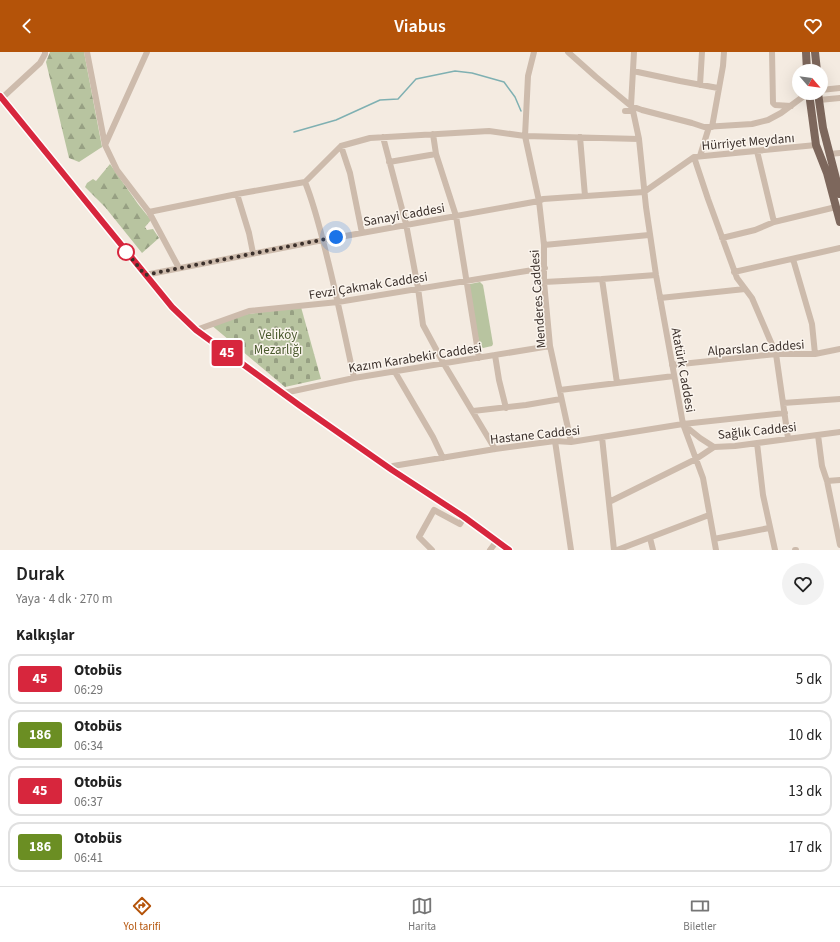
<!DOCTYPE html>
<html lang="tr">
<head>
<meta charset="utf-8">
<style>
	body { margin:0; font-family:"Source Sans 3",sans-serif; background:#f2f2f2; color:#222; height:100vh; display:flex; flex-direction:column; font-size:15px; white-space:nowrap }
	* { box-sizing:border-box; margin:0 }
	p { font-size:13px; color:#767676 }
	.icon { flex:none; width:22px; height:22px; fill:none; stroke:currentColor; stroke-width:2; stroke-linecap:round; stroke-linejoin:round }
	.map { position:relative; height:498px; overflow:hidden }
	.sheet { display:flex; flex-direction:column; background:#fff; flex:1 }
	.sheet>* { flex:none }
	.badge { padding:0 8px; border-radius:3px; font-size:14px; line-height:26px }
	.needle { width:26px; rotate:118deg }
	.buttons { position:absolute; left:792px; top:12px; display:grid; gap:8px }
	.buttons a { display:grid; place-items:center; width:36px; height:36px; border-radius:50%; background:#fff; box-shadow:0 4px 16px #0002; font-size:20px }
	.you { position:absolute; width:20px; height:20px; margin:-10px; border:3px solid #fff; border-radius:50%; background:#1a73e8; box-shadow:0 0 0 6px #1a73e833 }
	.map>.badge { position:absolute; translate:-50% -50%; box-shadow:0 0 0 2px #fff }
	h2 { padding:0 16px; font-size:15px; line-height:36px }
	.round { display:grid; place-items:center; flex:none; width:42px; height:42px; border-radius:21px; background:#f2f2f2 }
	.overview { display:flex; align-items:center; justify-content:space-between; height:68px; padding:0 16px }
	h1 { font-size:19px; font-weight:600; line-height:30px }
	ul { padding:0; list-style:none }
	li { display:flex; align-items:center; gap:12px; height:50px; margin:0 8px 6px; padding:0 8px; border:2px solid #e0e0e0; border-radius:12px }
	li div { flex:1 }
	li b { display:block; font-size:15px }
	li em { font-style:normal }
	li .badge { min-width:44px; font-weight:700; text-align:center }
	header { display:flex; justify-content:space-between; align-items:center; height:52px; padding:0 16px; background:#b45309; color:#fff; font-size:18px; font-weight:600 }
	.tab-bar { display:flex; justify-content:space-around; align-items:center; height:56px; border-top:1px solid #e0e0e0; background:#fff; font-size:11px; color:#767676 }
	.tab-bar a { display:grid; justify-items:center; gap:2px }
	.tab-bar .current { color:#b45309 }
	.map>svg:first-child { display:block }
	.green { fill:#b8c4a0 }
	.forest { fill:url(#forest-firs) }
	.cemetery { fill:url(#cemetery-stones) }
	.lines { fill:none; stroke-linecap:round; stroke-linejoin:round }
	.stream { stroke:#7fb0b2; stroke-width:1.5 }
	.minor { stroke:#cdbbac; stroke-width:6 }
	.major { stroke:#7d675c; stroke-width:8 }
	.line-casing { stroke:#fff; stroke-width:9 }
	.line { stroke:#d7263d; stroke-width:6 }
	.walk { stroke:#3b302b; stroke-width:4; stroke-dasharray:0 7.2 }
	.stop-dot { fill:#fff; stroke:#d7263d; stroke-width:2 }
	.labels { text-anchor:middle; stroke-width:3; stroke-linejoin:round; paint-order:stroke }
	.street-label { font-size:13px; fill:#3b302b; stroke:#fbf5ee }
	.park-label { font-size:13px; fill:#4a5a2e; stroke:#fbf5ee }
</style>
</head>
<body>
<header><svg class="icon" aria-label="back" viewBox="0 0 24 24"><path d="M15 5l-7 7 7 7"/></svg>Viabus<svg class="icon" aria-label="heart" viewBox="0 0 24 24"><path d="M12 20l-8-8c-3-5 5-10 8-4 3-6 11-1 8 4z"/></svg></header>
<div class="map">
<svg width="840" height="498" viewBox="0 0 840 498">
	<defs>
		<pattern id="forest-firs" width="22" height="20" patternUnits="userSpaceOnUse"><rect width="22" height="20" fill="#b8c4a0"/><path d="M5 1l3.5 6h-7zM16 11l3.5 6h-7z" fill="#97a083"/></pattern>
		<pattern id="cemetery-stones" width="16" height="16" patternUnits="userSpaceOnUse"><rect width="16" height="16" fill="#b8c4a0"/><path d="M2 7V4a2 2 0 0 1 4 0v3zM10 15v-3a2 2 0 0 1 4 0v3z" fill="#97a083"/></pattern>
	</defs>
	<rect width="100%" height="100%" fill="#f4ebe1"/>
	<path class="green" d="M480,230l3,3 10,59 -1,2 -9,2 -3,-2 -13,-59 3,-3z"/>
	<path class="forest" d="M50,0h34l18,95 -23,15 -10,-4 -23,-96z
		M110,112l28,40 13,16 -6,7 2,3 6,-1 6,9 -17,15 -37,-46 -20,-20 2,-4 6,-4 3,2z"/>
	<path class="cemetery" d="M301,255l20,72 -36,8 -75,-63 38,-10z"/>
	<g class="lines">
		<path class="stream" d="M294,80l42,-12 44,-20 18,-1 18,-20 39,-8 17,2 32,9 11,15 6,14"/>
		<path class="minor" d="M87,0l18,93 12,25 32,42 30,56
			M534,0l-6,24 -3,60 14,65 5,44v37l6,64 21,96
			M568,0l28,25 35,29 11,4 50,13 12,4 48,-3 16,-4 13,-7 27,-20
			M634,0l-3,54 2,5 6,28 7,68 10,68 27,149 20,54 13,72
			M772,0l1,51 2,2 16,1
			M633,19l47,10 38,7
			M700,33l2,-33
			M821,38l19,-2
			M0,44l172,211 24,23 103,75 93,64 72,48 45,33
			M2,46l38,-35 5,-9v-2
			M819,48l21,-2
			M625,59h8
			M712,75l11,-61 1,-14
			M433,82l3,20 20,62 23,142
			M383,85l23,87 12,64 5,37 21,39 51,85
			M580,85l5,59
			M105,93l42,-93
			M341,94l9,27 12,60
			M757,99l17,71
			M829,102l11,-1
			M700,104l9,-29
			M694,105l14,42 29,79 15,20 24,56 12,84
			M389,110l47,-8
			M305,130c11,27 17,55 24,83 9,37 17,75 25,113
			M644,140l50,-35 122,-12
			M237,142l12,39 4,20
			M149,160l88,-18 68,-12 36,-36 29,-8 119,-7 36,5 114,3
			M722,186l33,-8 19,-8 62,-15
			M544,193l105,-10
			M793,207l19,65 3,30
			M734,220l106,-24
			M145,223l178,-35 216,-39 4,-2 101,-7
			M602,227l15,104
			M544,230l58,-3 54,-4
			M660,246l85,-9
			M196,278l53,-19 89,-9 207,-34
			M495,303l4,25 7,28
			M672,313l104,-11h39l25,-5
			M395,320l38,65 10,21
			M560,338l114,-14
			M284,341l70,-15 196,-32
			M783,351l57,-4
			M473,359l53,-6 35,-6
			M684,373l16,13 14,9 21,-1 105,-14
			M818,383l4,31 5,15 13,64
			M602,385l12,113
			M555,389l16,109
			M757,391l6,52 12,55
			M392,417l1,-3 102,-17 60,-8 16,1 112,-18 102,-11
			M827,429l13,-1
			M609,450l87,-43 18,-12
			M650,486l3,12
			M714,487l55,-11
			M432,498l-13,-13 15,-27 26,14 4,-7
			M490,498l6,-8
			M617,498l92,-35
			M795,498h1"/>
		<path class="major" d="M806,0l1,19
			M815,0l2,19
			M809,41l7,52 11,28 13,49
			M818,41l5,35 17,66"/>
	</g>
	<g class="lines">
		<defs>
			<path id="line" d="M0,44l172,211 24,23 103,75 93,65 72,47 45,33"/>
		</defs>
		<use href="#line" class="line-casing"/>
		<use href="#line" class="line"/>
		<path class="walk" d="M126,200l-1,-2 20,25 191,-38"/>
	</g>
	<circle class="stop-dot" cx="126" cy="200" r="8"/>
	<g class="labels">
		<g class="street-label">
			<text transform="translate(748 89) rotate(-5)" y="5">Hürriyet Meydanı</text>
			<text transform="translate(404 162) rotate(-10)" y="5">Sanayi Caddesi</text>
			<text transform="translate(368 233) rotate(-9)" y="5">Fevzi Çakmak Caddesi</text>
			<text transform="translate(537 247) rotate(-94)" y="5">Menderes Caddesi</text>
			<text transform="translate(756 295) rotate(-4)" y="5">Alparslan Caddesi</text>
			<text transform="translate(415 305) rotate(-9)" y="5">Kazım Karabekir Caddesi</text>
			<text transform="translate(684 318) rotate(80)" y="5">Atatürk Caddesi</text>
			<text transform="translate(757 378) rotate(-6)" y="5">Sağlık Caddesi</text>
			<text transform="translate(535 382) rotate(-6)" y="5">Hastane Caddesi</text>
		</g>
		<g class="park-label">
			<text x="278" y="287">Veliköy<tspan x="278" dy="15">Mezarlığı</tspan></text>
		</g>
	</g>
</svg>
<div class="buttons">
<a><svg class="needle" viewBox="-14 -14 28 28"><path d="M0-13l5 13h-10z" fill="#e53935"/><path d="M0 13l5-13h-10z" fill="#767676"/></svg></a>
</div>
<div class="you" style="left:336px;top:185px"></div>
<b class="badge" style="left:227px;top:301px;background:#d7263d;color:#fff">45</b>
</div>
<section class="sheet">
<div class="overview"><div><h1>Durak</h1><p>Yaya · 4 dk · 270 m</p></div><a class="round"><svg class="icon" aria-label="heart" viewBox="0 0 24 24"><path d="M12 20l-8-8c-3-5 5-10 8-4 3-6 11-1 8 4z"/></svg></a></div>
<h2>Kalkışlar</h2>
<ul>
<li><span class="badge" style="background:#d7263d;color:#fff">45</span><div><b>Otobüs</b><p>06:29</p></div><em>5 dk</em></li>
<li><span class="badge" style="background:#6b8e23;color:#fff">186</span><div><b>Otobüs</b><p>06:34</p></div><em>10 dk</em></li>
<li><span class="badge" style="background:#d7263d;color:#fff">45</span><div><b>Otobüs</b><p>06:37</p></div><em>13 dk</em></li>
<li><span class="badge" style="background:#6b8e23;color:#fff">186</span><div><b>Otobüs</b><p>06:41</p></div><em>17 dk</em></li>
</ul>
</section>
<nav class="tab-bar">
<a class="current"><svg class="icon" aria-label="directions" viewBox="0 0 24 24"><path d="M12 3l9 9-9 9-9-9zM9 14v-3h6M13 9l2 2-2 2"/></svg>Yol tarifi</a>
<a><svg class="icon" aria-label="map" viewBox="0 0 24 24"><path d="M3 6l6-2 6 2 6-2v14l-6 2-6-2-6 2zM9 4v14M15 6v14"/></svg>Harita</a>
<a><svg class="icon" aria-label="tickets" viewBox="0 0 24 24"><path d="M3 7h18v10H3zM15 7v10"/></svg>Biletler</a>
</nav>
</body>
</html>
